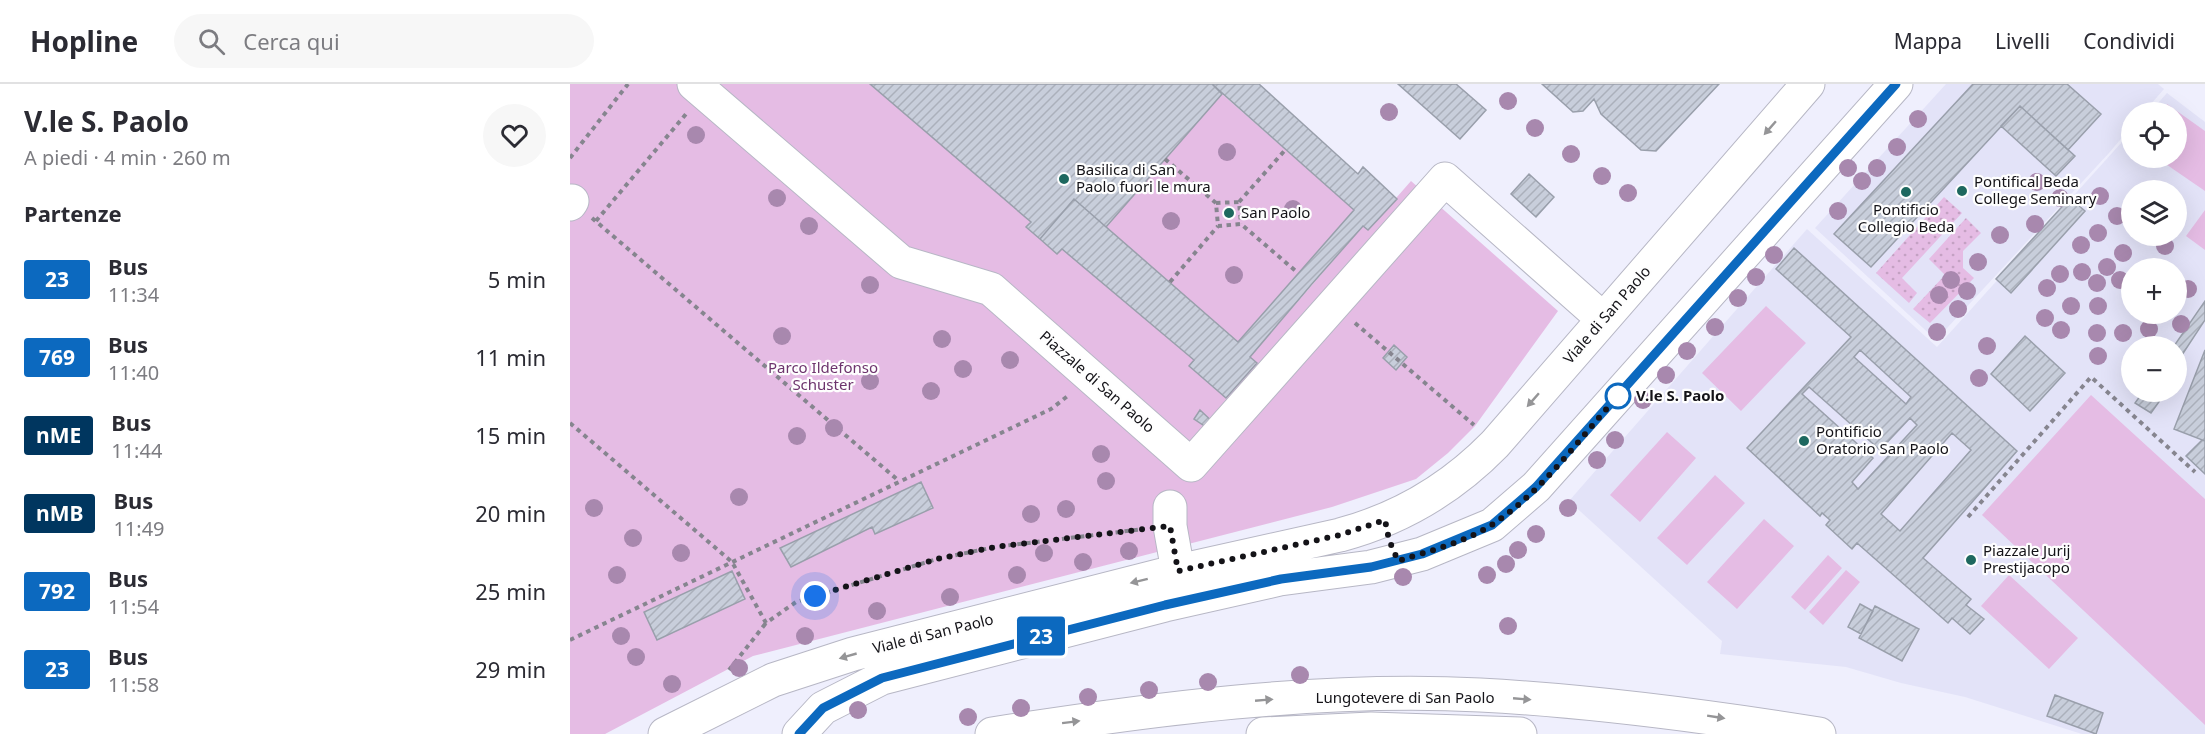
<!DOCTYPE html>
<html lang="it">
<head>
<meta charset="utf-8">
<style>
	body { margin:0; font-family:"Noto Sans",sans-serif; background:#f7f7f7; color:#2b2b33; height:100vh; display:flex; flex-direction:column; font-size:22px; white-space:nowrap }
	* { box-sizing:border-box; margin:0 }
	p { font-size:20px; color:#7c7c81 }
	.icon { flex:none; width:33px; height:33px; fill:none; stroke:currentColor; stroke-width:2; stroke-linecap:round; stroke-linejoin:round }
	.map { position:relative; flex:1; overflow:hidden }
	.drawer { display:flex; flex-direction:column; background:#fff; width:570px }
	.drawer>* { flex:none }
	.badge { padding:0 12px; border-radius:4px; font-size:21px; line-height:39px }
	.fabs { position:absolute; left:1551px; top:18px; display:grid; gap:12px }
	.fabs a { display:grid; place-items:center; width:66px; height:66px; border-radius:50%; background:#fff; box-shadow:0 6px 24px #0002; font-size:30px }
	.you { position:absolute; width:30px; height:30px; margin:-15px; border:4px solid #fff; border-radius:50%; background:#1a73e8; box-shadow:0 0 0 9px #1a73e833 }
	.map>.badge { position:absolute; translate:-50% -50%; box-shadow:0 0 0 3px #fff }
	h2 { padding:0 24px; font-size:22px; line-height:54px }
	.round { display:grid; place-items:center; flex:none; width:63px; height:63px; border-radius:32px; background:#f7f7f7 }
	.summary { display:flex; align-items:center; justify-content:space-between; height:102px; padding:0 24px }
	h1 { font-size:28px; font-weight:700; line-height:45px }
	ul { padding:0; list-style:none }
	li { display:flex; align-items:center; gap:18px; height:78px; padding:0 24px }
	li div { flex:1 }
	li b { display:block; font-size:22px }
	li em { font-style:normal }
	li .badge { min-width:66px; font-weight:700; text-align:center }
	header { display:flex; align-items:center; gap:36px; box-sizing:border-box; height:84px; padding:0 30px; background:#fff; border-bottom:2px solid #e1e1e2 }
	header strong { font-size:28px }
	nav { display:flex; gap:33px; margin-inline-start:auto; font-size:21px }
	.search { width:420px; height:54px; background:#f7f7f7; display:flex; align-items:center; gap:15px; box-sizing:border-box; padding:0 21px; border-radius:33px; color:#7c7c81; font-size:22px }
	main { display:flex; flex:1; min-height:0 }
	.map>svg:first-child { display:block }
	.built { fill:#e3e3f8; fill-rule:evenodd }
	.grass { fill:url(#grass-dots) }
	.green { fill:#e5bce4 }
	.building { fill:url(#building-hatch); stroke:#999fab; stroke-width:1.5; fill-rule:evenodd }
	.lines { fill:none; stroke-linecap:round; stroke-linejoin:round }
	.minor-casing { stroke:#b7b7c5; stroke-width:35 }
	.major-casing { stroke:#b7b7c5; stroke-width:35 }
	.path { stroke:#86858f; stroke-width:4; stroke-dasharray:4.5 4.5; stroke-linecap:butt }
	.minor { stroke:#fff; stroke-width:33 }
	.major { stroke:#fff; stroke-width:33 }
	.tree { fill:#a888ae }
	.oneway { fill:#959597 }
	.line-casing { stroke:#fff; stroke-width:14 }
	.line { stroke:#0c69bf; stroke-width:9 }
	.walk { stroke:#141318; stroke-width:6; stroke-dasharray:0 10.8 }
	.poi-dot { fill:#1e685f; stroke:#fefefe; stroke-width:2 }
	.stop-dot { fill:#fff; stroke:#0c69bf; stroke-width:3 }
	.labels { text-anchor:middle; stroke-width:4.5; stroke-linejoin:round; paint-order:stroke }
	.poi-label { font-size:15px; fill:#141318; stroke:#fefefe; text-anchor:start }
	.street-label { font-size:15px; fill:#141318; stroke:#fefefe }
	.park-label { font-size:15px; fill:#6d346d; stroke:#fefefe }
	.stop-label { font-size:15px; font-weight:bold; fill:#141318; stroke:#fefefe; text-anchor:start }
</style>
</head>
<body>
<header>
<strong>Hopline</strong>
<div class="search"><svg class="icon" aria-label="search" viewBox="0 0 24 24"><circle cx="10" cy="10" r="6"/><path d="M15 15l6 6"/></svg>Cerca qui</div>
<nav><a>Mappa</a><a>Livelli</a><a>Condividi</a></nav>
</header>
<main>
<section class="drawer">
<div class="summary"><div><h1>V.le S. Paolo</h1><p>A piedi · 4 min · 260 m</p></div><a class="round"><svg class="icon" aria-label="heart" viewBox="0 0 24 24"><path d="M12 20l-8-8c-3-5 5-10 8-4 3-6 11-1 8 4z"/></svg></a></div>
<h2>Partenze</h2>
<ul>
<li><span class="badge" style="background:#0c69bf;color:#fff">23</span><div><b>Bus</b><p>11:34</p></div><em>5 min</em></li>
<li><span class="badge" style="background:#0c69bf;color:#fff">769</span><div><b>Bus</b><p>11:40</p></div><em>11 min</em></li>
<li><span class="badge" style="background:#00365f;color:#fff">nME</span><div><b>Bus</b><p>11:44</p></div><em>15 min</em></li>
<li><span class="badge" style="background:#00365f;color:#fff">nMB</span><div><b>Bus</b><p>11:49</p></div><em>20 min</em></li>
<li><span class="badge" style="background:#0c69bf;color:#fff">792</span><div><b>Bus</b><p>11:54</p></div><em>25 min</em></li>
<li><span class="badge" style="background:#0c69bf;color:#fff">23</span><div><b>Bus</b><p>11:58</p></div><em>29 min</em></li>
</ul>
</section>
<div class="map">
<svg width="1635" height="650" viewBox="0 0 1635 650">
	<defs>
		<pattern id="grass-dots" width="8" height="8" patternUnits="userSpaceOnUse" patternTransform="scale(1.5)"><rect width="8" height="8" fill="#e5bce4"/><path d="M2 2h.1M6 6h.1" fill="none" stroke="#c4a1c3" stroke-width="1.8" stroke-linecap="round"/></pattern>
		<pattern id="building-hatch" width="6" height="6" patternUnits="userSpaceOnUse" patternTransform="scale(1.5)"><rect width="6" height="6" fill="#c8cedb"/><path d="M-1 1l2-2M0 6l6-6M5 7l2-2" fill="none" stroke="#abb0bb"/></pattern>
	</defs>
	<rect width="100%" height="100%" fill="#efeffd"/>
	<path class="built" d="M1376,0h212l6,5 -20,23h-12l-1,15 -22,26 -173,187 -121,-112z
		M1597,9l38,29v612h-123l-117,-37 -64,-14 -55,-16 -126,-13 2,-13 -153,-140 238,-272 130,118 194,-215 1,26h44v-46h-26zM1562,106h44v46h-44zM1562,184h44v46h-44zM1562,262h44v46h-44z"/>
	<path class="grass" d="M1374,113l18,16 -60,65 15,15 -8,10 -33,-30z
		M1396,134l15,15 -18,18v17l11,10 -44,45 -17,-14 32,-34 -16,-16z"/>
	<path class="green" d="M0,0h300l161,138 -4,5 30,27 5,-5 132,111 -5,6 37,32 31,-35 -7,-6 113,-131 5,4 43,-49 147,130 -83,115 -27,27 -32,26 -84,28 -579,149 -148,78h-35z
		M652,10l132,116 -116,132 -132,-115z
		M1597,20l38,27v60l-48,-33h19v-46h-14z
		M1635,126v40l-19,-14z
		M1196,222l40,37 -65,68 -39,-38z
		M1521,311l114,104v226l-223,-210z
		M1097,348l29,26 -56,64 -30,-27z
		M1145,391l30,28 -58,62 -30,-27z
		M1194,435l30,27 -57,63 -30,-27z
		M1258,471l14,13 -37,42 -14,-13z
		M1276,486l14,12 -37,43 -14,-13z
		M1439,491l69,63 -29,31 -68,-63z"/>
	<path class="building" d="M300,0h342l10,10 -116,133 -32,-28 -34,40 -14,-12 5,-5z
		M642,0h47l99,90 5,-7 34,32 -29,31 -5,-4 -52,59 -61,72 7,6 -31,35 -37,-32 5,-6 -132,-111 -5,5 -17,-15 34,-40 164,143 116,-132z
		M828,0h58l30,26 -26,29z
		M972,0h177l-63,67 -15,-1 -40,-36 -7,-15 -11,12 -10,1z
		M1403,0h94l34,30 -33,36 -48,-44 -149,161 -37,-33z
		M1450,22l55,50 -19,20 -55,-50z
		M959,90l25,23 -18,20 -25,-23z
		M1500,114l15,13 -74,82 -15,-14z
		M1224,164l223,203 -94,107 48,41 -5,6 18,14 -14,15 -18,-16 -4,5 -91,-80 -5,6 -26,-24 4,-5 -8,-7 -2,3 -73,-68 104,-111 -75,-68zM1290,266l51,47 -5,7 -52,-47zM1239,303l71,63 30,-32 7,7 -59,64 -6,-7 21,-24 -71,-64zM1382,349l19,17 -71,81 -19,-17z
		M1635,217v19l-25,38 -6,-12z
		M1455,252l40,37 -35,38 -39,-37z
		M824,261l13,12 -11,13 -13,-12z
		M1635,266v91l-31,-12z
		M1573,308h23l-15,21 -16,-10z
		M630,326l16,15 -4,6 -18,-12z
		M1632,356l3,1v33l-19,-18z
		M351,398l12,26 -58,26 -3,-7 -81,40 -11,-19z
		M162,487l13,28 -88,41 -13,-28z
		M1290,520l13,7 -12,23 -13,-7z
		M1305,522l44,23 -17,32 -43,-23z
		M1485,611l48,18 -7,21 -49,-18z"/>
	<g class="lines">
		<defs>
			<path id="minor" d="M124,0l207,178 90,27 200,176 254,-286 158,140
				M0,120l2,-3
				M600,423v19l8,45
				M95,650l108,-54 80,-26 325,-83 162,-36c60,-16 112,-47 155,-91l313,-360
				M229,650l24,-26 59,-30 283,-73 115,-26 91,-12 51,-13 70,-29 44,-38 360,-403"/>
			<path id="major" d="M422,650c160,-25 325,-47 488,-39 114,6 226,21 339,39
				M693,650l108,-5 149,5"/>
		</defs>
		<use href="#minor" class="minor-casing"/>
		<use href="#major" class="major-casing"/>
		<path class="path" d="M0,74l58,-74
			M595,75l51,44 2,23 23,-2 57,49
			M669,118l47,-53
			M646,119l23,-1 2,22
			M22,134l307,263
			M26,137l90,-107
			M600,198l48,-56
			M785,239l119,102
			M0,339l162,139 34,61 30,-21 141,-43 58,-12 149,-18
			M1398,433l123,-140 104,95
			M0,556l481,-231 18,-14
			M159,586l37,-47"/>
		<use href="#minor" class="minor"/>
		<use href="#major" class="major"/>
	</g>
	<g class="tree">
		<circle cx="938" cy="17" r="9"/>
		<circle cx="819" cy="28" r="9"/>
		<circle cx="1348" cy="35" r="9"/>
		<circle cx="965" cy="44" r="9"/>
		<circle cx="126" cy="51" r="9"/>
		<circle cx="1327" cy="63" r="9"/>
		<circle cx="657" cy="68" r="9"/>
		<circle cx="1001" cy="70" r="9"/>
		<circle cx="1278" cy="84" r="9"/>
		<circle cx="1307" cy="84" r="9"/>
		<circle cx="1032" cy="92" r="9"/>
		<circle cx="1292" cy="97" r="9"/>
		<circle cx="1467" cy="98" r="9"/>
		<circle cx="1058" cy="109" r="9"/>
		<circle cx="1530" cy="112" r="9"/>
		<circle cx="207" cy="114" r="9"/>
		<circle cx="1490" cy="114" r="9"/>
		<circle cx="723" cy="125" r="9"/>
		<circle cx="1268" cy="127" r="9"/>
		<circle cx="1547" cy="132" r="9"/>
		<circle cx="601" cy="137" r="9"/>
		<circle cx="1465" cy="140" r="9"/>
		<circle cx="239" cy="142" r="9"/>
		<circle cx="1528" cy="149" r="9"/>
		<circle cx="1430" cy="151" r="9"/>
		<circle cx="1511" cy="161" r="9"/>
		<circle cx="1595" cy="162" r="9"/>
		<circle cx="1553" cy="169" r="9"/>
		<circle cx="1204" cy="171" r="9"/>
		<circle cx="1408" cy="178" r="9"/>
		<circle cx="1537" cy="183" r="9"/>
		<circle cx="1512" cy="188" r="9"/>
		<circle cx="1490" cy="190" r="9"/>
		<circle cx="664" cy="191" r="9"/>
		<circle cx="1186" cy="193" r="9"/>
		<circle cx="1381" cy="196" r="9"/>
		<circle cx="1550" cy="196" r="9"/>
		<circle cx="1527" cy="199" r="9"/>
		<circle cx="300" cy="201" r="9"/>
		<circle cx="1477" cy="204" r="9"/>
		<circle cx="1618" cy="205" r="9"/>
		<circle cx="1397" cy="207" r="9"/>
		<circle cx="1369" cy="211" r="9"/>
		<circle cx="1168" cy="214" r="9"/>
		<circle cx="1501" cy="222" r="9"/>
		<circle cx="1528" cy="222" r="9"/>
		<circle cx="1388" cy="225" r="9"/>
		<circle cx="1475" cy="234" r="9"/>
		<circle cx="1611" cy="240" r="9"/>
		<circle cx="1145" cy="243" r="9"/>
		<circle cx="1579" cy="245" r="9"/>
		<circle cx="1491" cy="246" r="9"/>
		<circle cx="1367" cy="248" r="9"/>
		<circle cx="1527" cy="249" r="9"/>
		<circle cx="1553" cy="249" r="9"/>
		<circle cx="212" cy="252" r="9"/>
		<circle cx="372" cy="255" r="9"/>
		<circle cx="1417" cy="262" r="9"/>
		<circle cx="1117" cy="267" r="9"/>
		<circle cx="1528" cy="272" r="9"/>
		<circle cx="440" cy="276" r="9"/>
		<circle cx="393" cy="285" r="9"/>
		<circle cx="1096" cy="291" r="9"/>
		<circle cx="1409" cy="294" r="9"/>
		<circle cx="300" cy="297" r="9"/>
		<circle cx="361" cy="307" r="9"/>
		<circle cx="1073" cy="316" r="9"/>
		<circle cx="264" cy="344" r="9"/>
		<circle cx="227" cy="352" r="9"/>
		<circle cx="1045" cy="356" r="9"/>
		<circle cx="531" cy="370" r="9"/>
		<circle cx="1027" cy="376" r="9"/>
		<circle cx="536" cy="397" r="9"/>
		<circle cx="169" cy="413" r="9"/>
		<circle cx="24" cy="424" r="9"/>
		<circle cx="998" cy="424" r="9"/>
		<circle cx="496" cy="425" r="9"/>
		<circle cx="461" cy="430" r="9"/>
		<circle cx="966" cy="450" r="9"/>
		<circle cx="63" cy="454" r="9"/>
		<circle cx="948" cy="466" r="9"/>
		<circle cx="559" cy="467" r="9"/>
		<circle cx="111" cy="469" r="9"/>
		<circle cx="474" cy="469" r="9"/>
		<circle cx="513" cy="478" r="9"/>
		<circle cx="936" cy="480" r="9"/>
		<circle cx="47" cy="491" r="9"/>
		<circle cx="447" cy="491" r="9"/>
		<circle cx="917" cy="491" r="9"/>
		<circle cx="833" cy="493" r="9"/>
		<circle cx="380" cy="513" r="9"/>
		<circle cx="307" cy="527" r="9"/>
		<circle cx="938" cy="542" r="9"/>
		<circle cx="51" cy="552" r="9"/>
		<circle cx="235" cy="552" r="9"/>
		<circle cx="66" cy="573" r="9"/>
		<circle cx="169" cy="584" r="9"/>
		<circle cx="730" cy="591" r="9"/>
		<circle cx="638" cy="598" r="9"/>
		<circle cx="102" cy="600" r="9"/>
		<circle cx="579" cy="606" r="9"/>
		<circle cx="518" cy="613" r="9"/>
		<circle cx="451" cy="624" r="9"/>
		<circle cx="288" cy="626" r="9"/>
		<circle cx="398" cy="633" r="9"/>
	</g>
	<defs><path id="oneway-solid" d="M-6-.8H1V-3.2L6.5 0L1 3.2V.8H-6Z" transform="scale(1.5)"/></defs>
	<g class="oneway">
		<use href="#oneway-solid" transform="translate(1200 44) rotate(131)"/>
		<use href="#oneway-solid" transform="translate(963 316) rotate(131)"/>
		<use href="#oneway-solid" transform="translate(569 497) rotate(166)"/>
		<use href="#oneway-solid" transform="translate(278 572) rotate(164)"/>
		<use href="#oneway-solid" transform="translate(952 615) rotate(5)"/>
		<use href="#oneway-solid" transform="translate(694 616) rotate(-5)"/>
		<use href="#oneway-solid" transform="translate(1146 633) rotate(9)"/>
		<use href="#oneway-solid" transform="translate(501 638) rotate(-7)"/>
	</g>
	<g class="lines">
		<defs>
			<path id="line" d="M229,650l24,-26 59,-30 283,-73 116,-26 90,-12 51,-13 70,-29 44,-38 360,-403"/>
		</defs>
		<use href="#line" class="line-casing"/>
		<use href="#line" class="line"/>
		<path class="walk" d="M245,512l122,-37 58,-12 175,-21 8,45 162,-36 45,-15 4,20 9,21c31,-10 68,-19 95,-37 49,-32 86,-85 125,-128"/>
	</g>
	<g class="poi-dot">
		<circle cx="494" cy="95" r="6"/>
		<circle cx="1392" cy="107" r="6"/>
		<circle cx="1336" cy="108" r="6"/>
		<circle cx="659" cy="129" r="6"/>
		<circle cx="1234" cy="357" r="6"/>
		<circle cx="1401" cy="476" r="6"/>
	</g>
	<circle class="stop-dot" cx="1048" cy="312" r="12"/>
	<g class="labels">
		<g class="poi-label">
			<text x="506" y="91">Basilica di San<tspan x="506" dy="17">Paolo fuori le mura</tspan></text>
			<text x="1404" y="103">Pontifical Beda<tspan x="1404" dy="17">College Seminary</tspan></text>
			<text x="1336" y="131" text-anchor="middle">Pontificio<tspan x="1336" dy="17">Collegio Beda</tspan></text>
			<text x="671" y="134">San Paolo</text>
			<text x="1246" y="353">Pontificio<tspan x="1246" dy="17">Oratorio San Paolo</tspan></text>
			<text x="1413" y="472">Piazzale Jurij<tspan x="1413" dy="17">Prestijacopo</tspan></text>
		</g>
		<g class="street-label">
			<text transform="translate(1037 231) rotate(-49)" y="5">Viale di San Paolo</text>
			<text transform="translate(527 298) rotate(41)" y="5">Piazzale di San Paolo</text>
			<text transform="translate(363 550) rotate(-14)" y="5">Viale di San Paolo</text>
			<text x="835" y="619">Lungotevere di San Paolo</text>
		</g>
		<g class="park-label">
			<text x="253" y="289">Parco Ildefonso<tspan x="253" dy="17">Schuster</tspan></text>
		</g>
		<g class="stop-label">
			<text x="1066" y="317">V.le S. Paolo</text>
		</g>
	</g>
</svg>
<div class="fabs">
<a><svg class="icon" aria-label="locate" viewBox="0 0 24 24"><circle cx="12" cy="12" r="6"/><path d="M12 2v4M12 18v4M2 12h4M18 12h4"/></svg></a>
<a><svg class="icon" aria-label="layers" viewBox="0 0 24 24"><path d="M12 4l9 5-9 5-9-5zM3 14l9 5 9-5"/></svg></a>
<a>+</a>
<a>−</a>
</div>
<div class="you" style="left:245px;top:512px"></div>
<b class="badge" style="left:471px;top:552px;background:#0c69bf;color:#fff">23</b>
</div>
</main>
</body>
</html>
